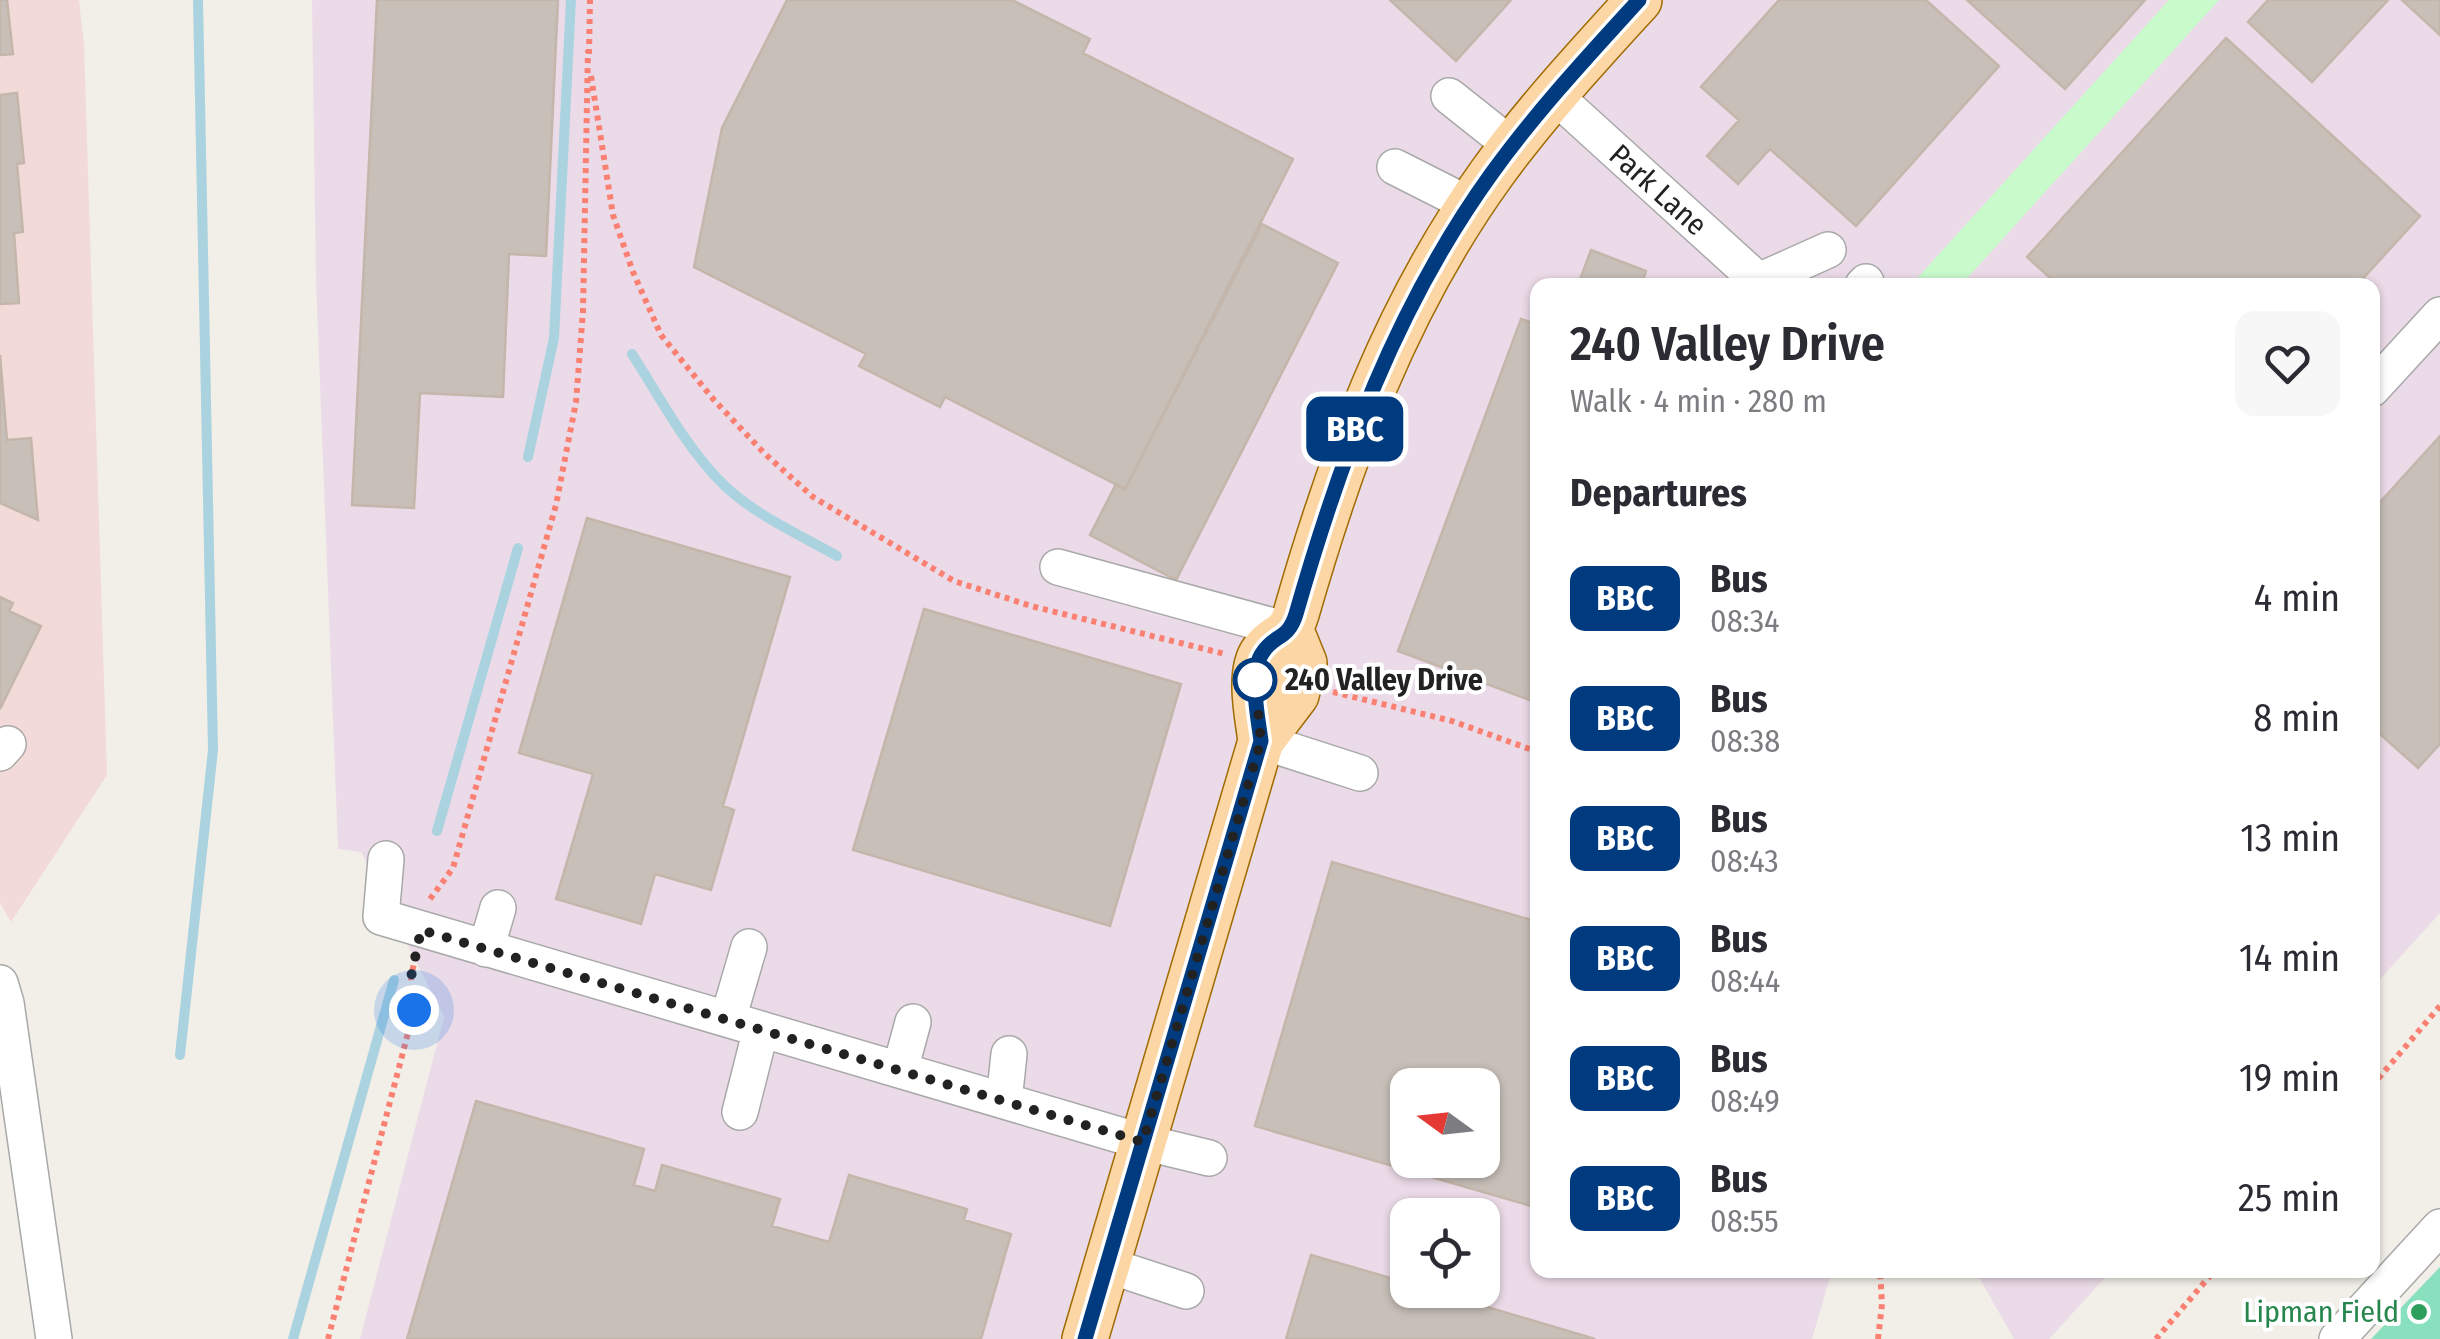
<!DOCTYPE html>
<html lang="en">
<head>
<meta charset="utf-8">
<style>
	body { margin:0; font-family:"Fira Sans Condensed",sans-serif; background:#f7f7f7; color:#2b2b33; height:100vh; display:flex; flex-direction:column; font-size:38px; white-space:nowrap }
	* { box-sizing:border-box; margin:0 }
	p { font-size:32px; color:#7c7c81 }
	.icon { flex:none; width:55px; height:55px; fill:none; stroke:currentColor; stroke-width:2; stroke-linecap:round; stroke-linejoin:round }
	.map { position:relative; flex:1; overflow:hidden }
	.panel { position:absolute; left:1530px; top:278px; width:850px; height:1000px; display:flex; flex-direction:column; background:#fff; border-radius:20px; box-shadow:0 2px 8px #0004 }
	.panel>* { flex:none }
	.badge { padding:0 20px; border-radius:15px; font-size:35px; line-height:65px }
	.needle { width:65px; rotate:285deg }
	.buttons { position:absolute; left:1390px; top:1068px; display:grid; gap:20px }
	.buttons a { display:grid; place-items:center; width:110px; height:110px; border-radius:20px; background:#fff; box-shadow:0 2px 8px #0004; font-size:50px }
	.you { position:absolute; width:50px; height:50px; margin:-25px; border:8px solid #fff; border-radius:50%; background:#1a73e8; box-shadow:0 0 0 15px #1a73e833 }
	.map>.badge { position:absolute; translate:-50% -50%; box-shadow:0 0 0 5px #fff }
	h2 { padding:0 40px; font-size:38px; line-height:90px }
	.round { display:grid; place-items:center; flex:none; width:105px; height:105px; border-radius:20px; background:#f7f7f7 }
	.headline { display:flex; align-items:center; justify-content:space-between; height:170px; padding:0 40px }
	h1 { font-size:48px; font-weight:600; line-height:75px }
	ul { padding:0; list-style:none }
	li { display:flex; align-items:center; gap:30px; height:120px; padding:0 40px }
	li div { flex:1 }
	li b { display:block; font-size:38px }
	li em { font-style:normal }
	li .badge { min-width:110px; font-weight:700; text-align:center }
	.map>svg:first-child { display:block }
	.commercial { fill:#f2dad9 }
	.industrial { fill:#ebdbe8; fill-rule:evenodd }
	.park { fill:#c8facc }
	.pitch { fill:#88e0be }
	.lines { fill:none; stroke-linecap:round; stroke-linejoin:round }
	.stream { stroke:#aad3df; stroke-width:10 }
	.building { fill:#c7bfb8; stroke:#c4b6ab; stroke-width:2.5; fill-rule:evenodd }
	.minor-casing { stroke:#a9a9a9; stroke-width:38 }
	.major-casing { stroke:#a06b00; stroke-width:48 }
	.path { stroke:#fa8072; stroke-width:6; stroke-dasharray:5 5; stroke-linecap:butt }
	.minor { stroke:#fff; stroke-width:35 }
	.major { stroke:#fcd6a4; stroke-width:45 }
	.line-casing { stroke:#fff; stroke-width:22 }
	.line { stroke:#003b80; stroke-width:15 }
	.walk { stroke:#222; stroke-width:10; stroke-dasharray:0 18 }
	.stop-dot { fill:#fff; stroke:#003b80; stroke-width:5 }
	.leisure-dot { fill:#2e9e5b; stroke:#fff; stroke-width:4 }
	.labels { text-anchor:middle; stroke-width:8; stroke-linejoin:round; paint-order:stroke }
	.street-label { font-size:30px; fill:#222; stroke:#fff }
	.stop-label { font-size:30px; font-weight:bold; fill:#222; stroke:#fff; text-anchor:start }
	.leisure-label { font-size:30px; fill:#27864d; stroke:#fff; text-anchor:end }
</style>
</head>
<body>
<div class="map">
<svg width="2440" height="1339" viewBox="0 0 2440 1339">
	<rect width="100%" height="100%" fill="#f2efe9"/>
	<path class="commercial" d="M0,0h79l5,45 23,730 -96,147 -11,-19z"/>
	<path class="industrial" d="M312,0h2128v913l-67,74 -1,-702h-834v985h294l-20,69h-1452l84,-322 -83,-165 -23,-3 -22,-569zM1408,1085h74v75h-74zM1408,1215h74v75h-74z
		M1975,1270h137l-63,69h-35z"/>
	<path class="park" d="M2169,0h50l-258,285h-50z"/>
	<path class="pitch" d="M2440,1267v72h-69z"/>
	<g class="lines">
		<path class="stream" d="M632,354c29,45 55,96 94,133 31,29 74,48 111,69
			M528,457l26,-119 17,-338
			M437,831l81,-283
			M180,1055l33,-305 -15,-750
			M293,1339l101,-359"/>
	</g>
	<path class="building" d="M0,0h7l6,54 -13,1z
		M377,0h181l-12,256 -37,-2 -6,143 -83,-4 -6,115 -62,-3z
		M787,0h225l78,39 -7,14 210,106 -168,330 -180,-92 -5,10 -81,-41 7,-12 -172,-87 28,-139z
		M1390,0h121l-55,61z
		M1779,0h147l73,66 -143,160 -86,-77 -32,35 -31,-28 32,-36 -38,-33z
		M1967,0h178l-80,89z
		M2268,0h120l-76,82 -64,-60z
		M2402,0h38v35z
		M2226,38l194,178 -63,69h-299l-31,-28z
		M17,93l7,70 -7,1 6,68 -9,1 5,70 -19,1v-209z
		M1262,224l76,39 -162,317 -86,-45 26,-51 9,5z
		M1591,250l55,21 -5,14h-63z
		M1521,319l17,6v378l-140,-52z
		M0,355l7,85 24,-2 7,82 -38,-17z
		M2440,436v308l-22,24 -46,-41v-216z
		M587,518l203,59 -67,229 11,4 -23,80 -56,-16 -14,50 -85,-25 37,-125 -74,-21z
		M0,597l13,6 -4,8 32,15 -41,83z
		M924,609l257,75 -71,242 -257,-76z
		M1332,862l206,60v286l-283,-82zM1408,1085h74v75h-74z
		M476,1101l168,48 -10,36 21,6 7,-26 118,34 -8,27 57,16 20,-67 118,34 -3,11 47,14 -30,105h-574z
		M1311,1255l97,28v7h22l165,49h-309z"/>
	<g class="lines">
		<defs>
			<path id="minor" d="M1554,95l209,190
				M1449,96l63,50
				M1395,167l75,38
				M1759,281l69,-31
				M1863,285l3,-3
				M2372,389l68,-74
				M1058,567l233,64
				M1261,741l99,32
				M0,753l8,-9
				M386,859l-5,58 762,225 66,16
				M486,949l12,-41
				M0,983l6,20 48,336
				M728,1019l21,-72
				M900,1070l13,-48
				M1004,1101l5,-47
				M740,1112l21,-83
				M1107,1265l79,26
				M2337,1339l103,-112"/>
			<path id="major" d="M1261,741c-3,-24 -13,-69 2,-89 13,-18 25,-12 33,-38 45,-157 100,-308 196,-441 44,-61 96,-117 147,-173
				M1085,1339l176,-598 35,-46 8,-32 -13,-32"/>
		</defs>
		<use href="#minor" class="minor-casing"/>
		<use href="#major" class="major-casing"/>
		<path class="path" d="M589,54l1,-54
			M591,76l22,139 20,57 28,63 53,65 50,53 49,44 141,84 77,25 194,48
			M1333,692l119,29 86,31
			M430,899l23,-31 103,-363 20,-103 7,-91 5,-261
			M2372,1086l68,-80
			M328,1339l86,-329 -3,-33 4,-18
			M1878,1339l4,-35 -2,-34
			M2156,1339l59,-69"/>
		<use href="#minor" class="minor"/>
		<use href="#major" class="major"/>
	</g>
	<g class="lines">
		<defs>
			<path id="line" d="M1085,1339l176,-598c-3,-24 -13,-69 2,-89 12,-18 25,-12 33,-38 45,-157 100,-308 196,-441 44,-61 96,-117 147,-173"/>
		</defs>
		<use href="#line" class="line-casing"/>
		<use href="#line" class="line"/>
		<path class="walk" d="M414,1010l-3,-33 10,-47 722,212 118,-401 -6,-61"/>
	</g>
	<circle class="stop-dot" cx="1255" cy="680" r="20"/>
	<circle class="leisure-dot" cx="2419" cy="1312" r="10"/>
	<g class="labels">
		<g class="street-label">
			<text transform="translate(1658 190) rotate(42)" y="10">Park Lane</text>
		</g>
		<g class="stop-label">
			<text x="1285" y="690">240 Valley Drive</text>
		</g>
		<g class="leisure-label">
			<text x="2399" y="1322">Lipman Field</text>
		</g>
	</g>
</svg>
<div class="buttons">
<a><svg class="needle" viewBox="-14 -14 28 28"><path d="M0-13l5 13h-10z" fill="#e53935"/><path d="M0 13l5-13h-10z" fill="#7c7c81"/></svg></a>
<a><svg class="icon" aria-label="locate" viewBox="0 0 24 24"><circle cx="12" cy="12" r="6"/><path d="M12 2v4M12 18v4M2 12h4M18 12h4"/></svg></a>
</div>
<div class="you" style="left:414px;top:1010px"></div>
<b class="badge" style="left:1355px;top:429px;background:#003b80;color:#fff">BBC</b>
<section class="panel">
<div class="headline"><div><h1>240 Valley Drive</h1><p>Walk · 4 min · 280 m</p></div><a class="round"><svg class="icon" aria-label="heart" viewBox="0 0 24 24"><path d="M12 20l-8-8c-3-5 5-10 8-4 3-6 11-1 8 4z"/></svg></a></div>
<h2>Departures</h2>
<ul>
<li><span class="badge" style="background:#003b80;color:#fff">BBC</span><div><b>Bus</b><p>08:34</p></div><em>4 min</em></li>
<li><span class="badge" style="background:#003b80;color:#fff">BBC</span><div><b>Bus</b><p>08:38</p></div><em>8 min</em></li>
<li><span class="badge" style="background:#003b80;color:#fff">BBC</span><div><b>Bus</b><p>08:43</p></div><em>13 min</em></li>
<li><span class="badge" style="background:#003b80;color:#fff">BBC</span><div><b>Bus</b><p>08:44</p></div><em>14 min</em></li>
<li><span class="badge" style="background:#003b80;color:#fff">BBC</span><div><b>Bus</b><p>08:49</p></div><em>19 min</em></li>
<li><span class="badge" style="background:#003b80;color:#fff">BBC</span><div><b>Bus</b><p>08:55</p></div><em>25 min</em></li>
</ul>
</section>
</div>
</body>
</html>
